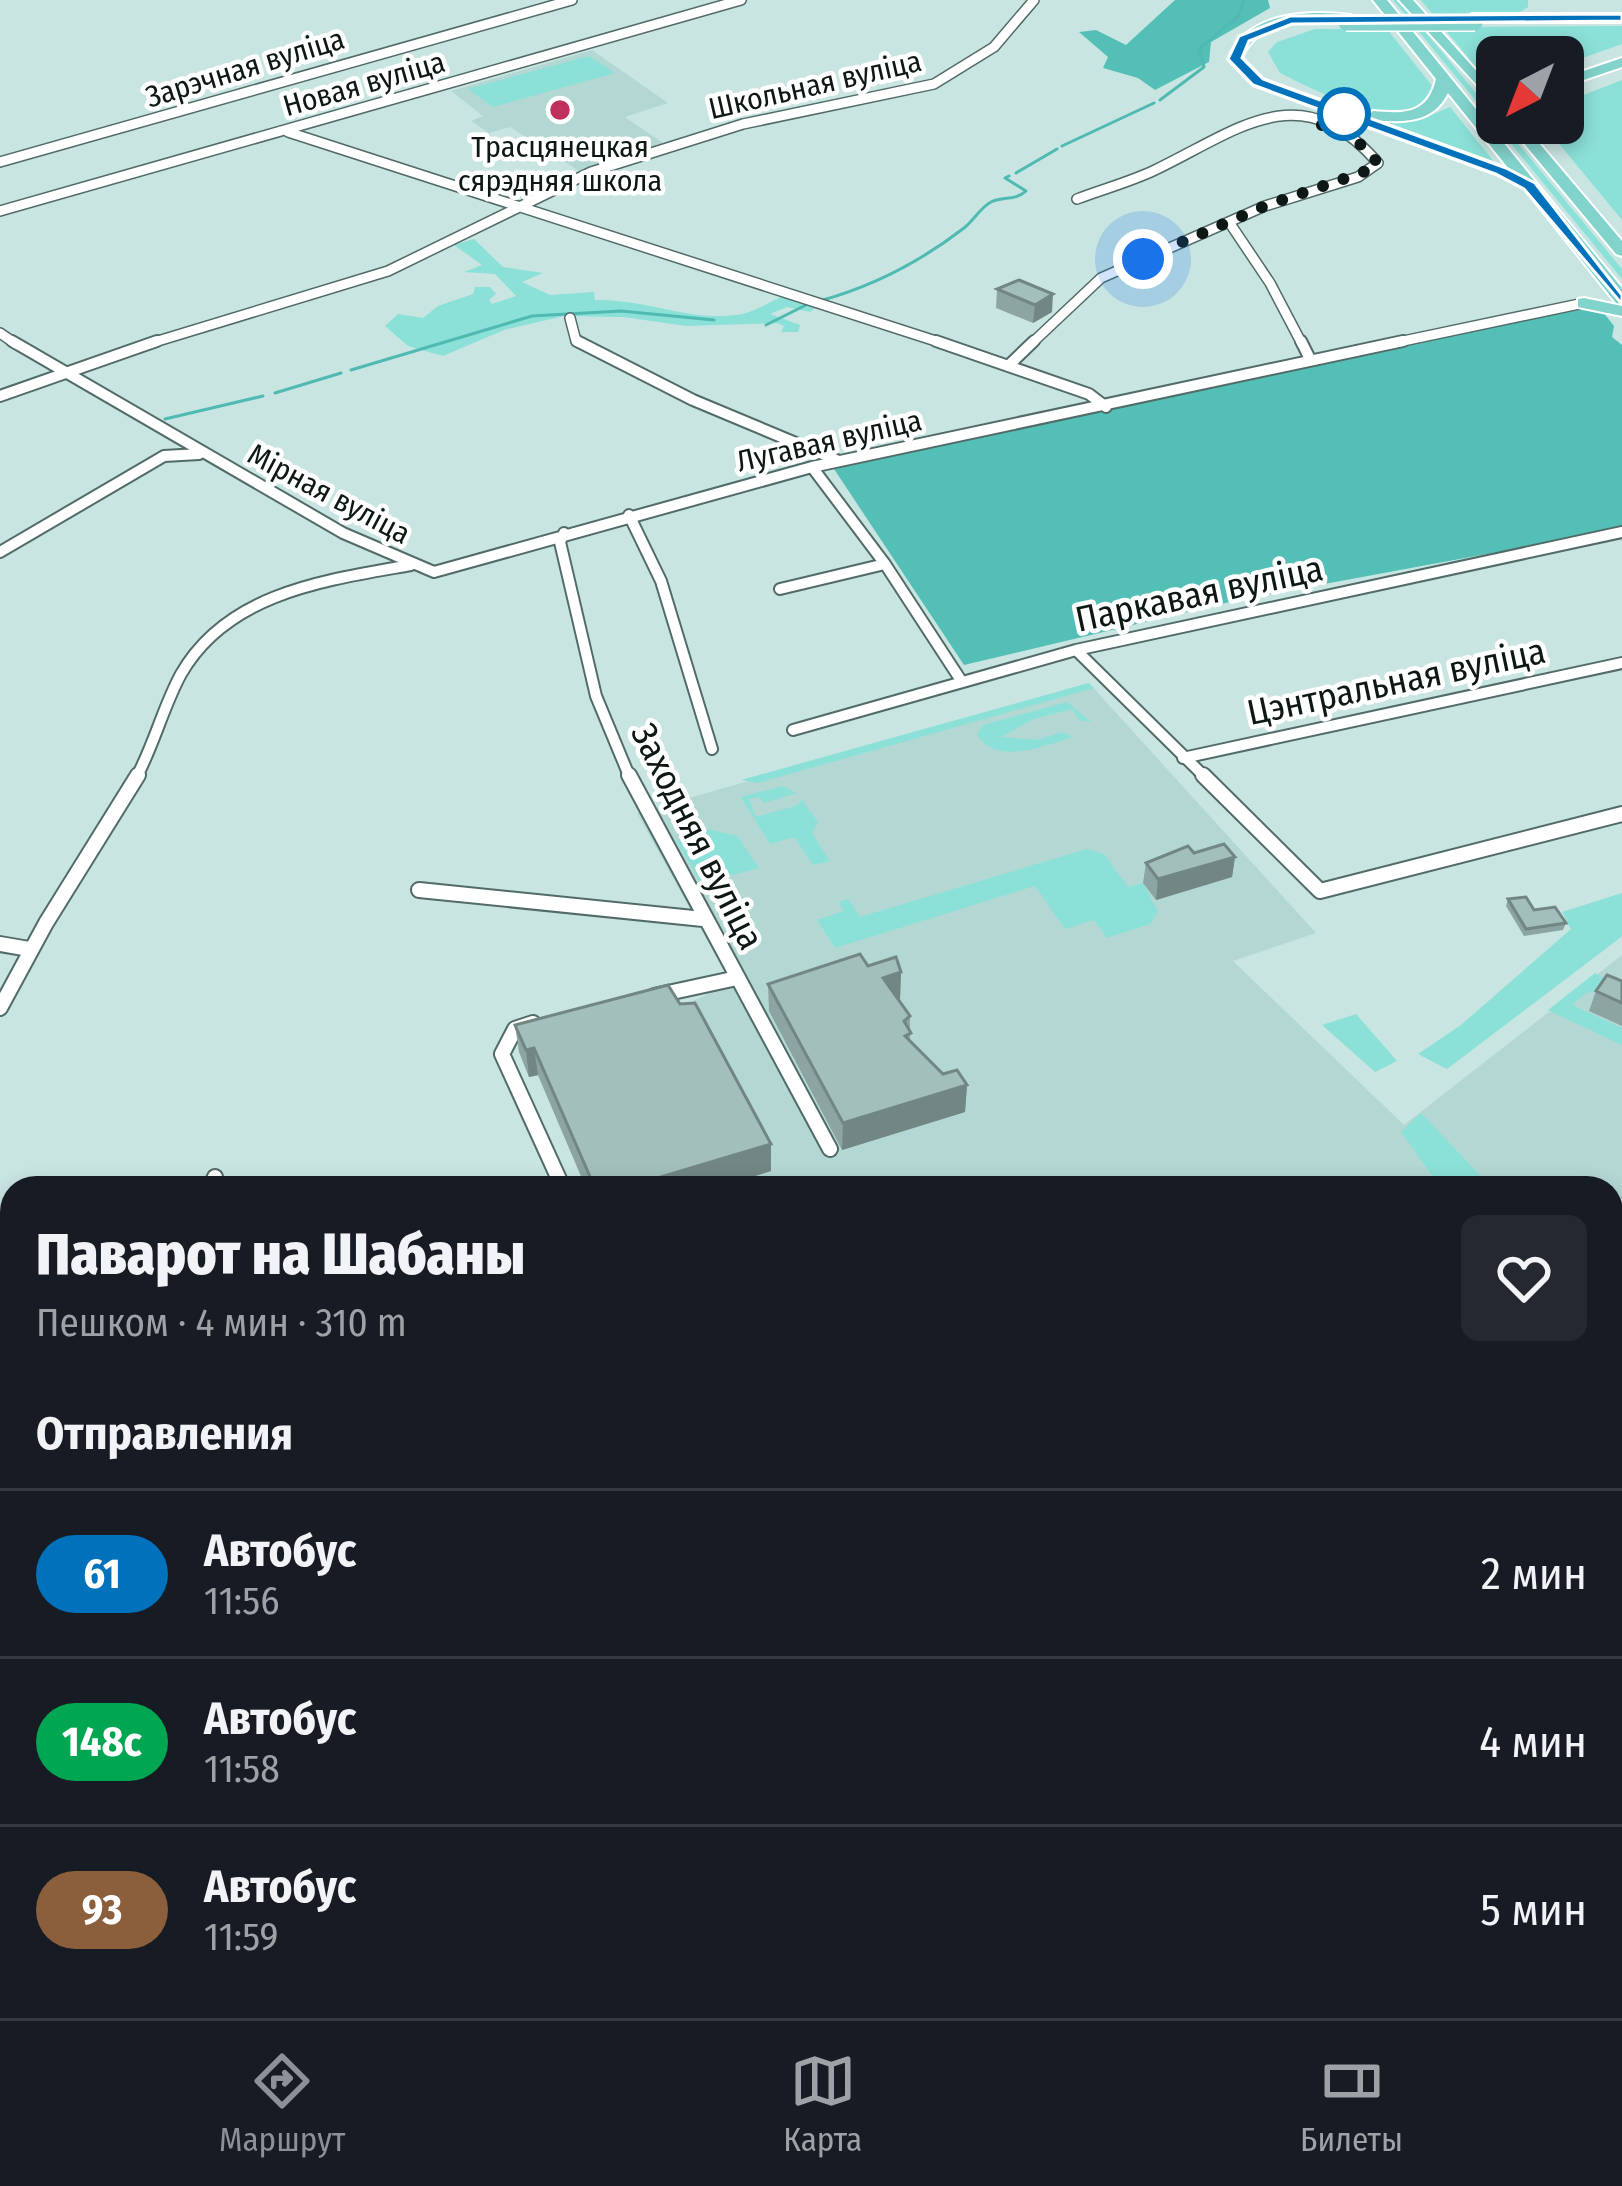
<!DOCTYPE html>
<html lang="ru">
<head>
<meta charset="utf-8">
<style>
	body { margin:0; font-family:"Fira Sans Condensed",sans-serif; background:#242831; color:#f1f3f6; height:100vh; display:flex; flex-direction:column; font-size:45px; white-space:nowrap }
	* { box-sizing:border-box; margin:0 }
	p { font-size:39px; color:#9ea1a6 }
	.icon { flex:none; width:66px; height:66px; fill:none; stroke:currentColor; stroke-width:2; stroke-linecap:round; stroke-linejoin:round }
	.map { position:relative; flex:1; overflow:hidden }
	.sheet { position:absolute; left:0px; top:1176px; width:1623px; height:843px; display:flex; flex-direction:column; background:#171b24; border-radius:36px 36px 0 0; box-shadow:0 6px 18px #0003 }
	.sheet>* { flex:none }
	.badge { padding:0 24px; border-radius:39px; font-size:42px; line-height:78px }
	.needle { width:78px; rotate:222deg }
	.tools { position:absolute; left:1476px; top:36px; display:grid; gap:24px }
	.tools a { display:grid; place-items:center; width:108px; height:108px; border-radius:18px; background:#171b24; box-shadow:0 6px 18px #0003; font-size:60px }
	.you { position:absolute; width:60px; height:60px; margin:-30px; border:9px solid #fff; border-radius:50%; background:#1a73e8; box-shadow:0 0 0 18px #1a73e833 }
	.map>.badge { position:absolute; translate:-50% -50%; box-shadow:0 0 0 6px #fff }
	h2 { padding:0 36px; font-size:45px; line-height:108px }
	.round { display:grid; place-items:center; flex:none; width:126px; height:126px; border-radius:18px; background:#242831 }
	.headline { display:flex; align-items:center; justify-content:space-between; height:204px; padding:0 36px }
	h1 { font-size:57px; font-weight:800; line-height:90px }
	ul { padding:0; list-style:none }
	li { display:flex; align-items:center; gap:36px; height:168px; padding:0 36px; border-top:3px solid #363941 }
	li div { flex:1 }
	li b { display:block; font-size:45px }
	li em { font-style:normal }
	li .badge { min-width:132px; font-weight:700; text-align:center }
	.tab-bar { display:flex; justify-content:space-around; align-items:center; height:168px; border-top:3px solid #363941; background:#171b24; font-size:33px; color:#9ea1a6 }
	.tab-bar a { display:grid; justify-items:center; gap:6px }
	.tab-bar .current { color:#8c9099 }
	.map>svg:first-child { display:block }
	.built { fill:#b3d8d4 }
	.green { fill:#8be0d8 }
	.forest { fill:#54bfb6 }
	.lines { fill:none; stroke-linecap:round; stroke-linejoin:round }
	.stream { stroke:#4fbab2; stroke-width:3 }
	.minor-far3-casing { stroke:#516b68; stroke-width:12 }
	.minor-far2-casing { stroke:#516b68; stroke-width:14 }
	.minor-far1-casing { stroke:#516b68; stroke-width:18 }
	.minor-casing { stroke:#516b68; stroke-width:22 }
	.trunk-casing { stroke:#fff; stroke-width:4 }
	.minor-far3 { stroke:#fff; stroke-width:9 }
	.minor-far2 { stroke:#fff; stroke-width:10 }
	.minor-far1 { stroke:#fff; stroke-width:14 }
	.minor { stroke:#fff; stroke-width:18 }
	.trunk { fill:#82d3cc; fill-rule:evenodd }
	.rail-far1 { stroke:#6a7d7b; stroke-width:4.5; stroke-dasharray:18 9; stroke-linecap:butt }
	.rail { stroke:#6a7d7b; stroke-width:6; stroke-dasharray:22 12; stroke-linecap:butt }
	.trunk-bridge-casing { stroke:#fff; stroke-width:18; stroke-linecap:butt }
	.trunk-bridge { stroke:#82d3cc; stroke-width:15 }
	.wall { fill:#8ca4a2 }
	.shaded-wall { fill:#728684 }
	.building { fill:#a3bfbc; stroke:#728684; stroke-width:3 }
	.line { fill:#0072bc; stroke:#fff; stroke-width:3 }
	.walk { stroke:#0d1716; stroke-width:12; stroke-dasharray:0 21.6 }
	.poi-dot { fill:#bf305a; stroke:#fff; stroke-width:4.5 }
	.stop-dot { fill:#fff; stroke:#0072bc; stroke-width:6 }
	.labels { text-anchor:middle; stroke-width:9; stroke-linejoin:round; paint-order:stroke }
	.far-street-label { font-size:30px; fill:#0d1716; stroke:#fff }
	.far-poi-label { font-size:30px; fill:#0d1716; stroke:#fff }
	.street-label { font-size:36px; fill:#0d1716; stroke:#fff }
</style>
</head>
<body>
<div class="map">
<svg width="1622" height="2018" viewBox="0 0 1622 2018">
	<rect width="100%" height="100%" fill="#c9e5e2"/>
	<path class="built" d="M592,50l76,53 -43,14 38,26 -84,28 -69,-44 -21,6 -18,-12 12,-5 -32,-25z
		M1089,683l227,250 -83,28 171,164 218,-170v249l-11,4v-20h-1025l-48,-112 -9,1 -10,-25 151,-40 61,-29 -94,-170z
		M1622,1347v671h-1622v-268h10l-10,-3v-87l12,-4v351h1599v-655z"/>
	<path class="green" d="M1393,0h6l223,269v10z
		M1421,0h107v7l-8,5 -70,3 12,12 160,-1v18l-59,21v-8h-66v36z
		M1315,29h72l46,58 -2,12c-40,31 -111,-6 -151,-26l-12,-21 9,-10z
		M589,56l26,17 -122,34 -25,-18z
		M1622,80v140l-80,-97h21v-20z
		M1450,107l45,56 -130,-46 57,2z
		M474,239l29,28 40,6 -21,9 28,13 44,-3 1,8c50,-2 102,25 151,13 11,-3 24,-11 35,-16l34,11 -5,4 -23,-5 -17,7 30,11 -2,7h-17l3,-6 -7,-3 -91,3 -62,-9 -60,-1 -60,14 -61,26 -35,-10 -23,-20 13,-12 25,4 15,-12 35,-12 2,-7h15l6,7 -7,6 3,4 24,-8 -21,-22 -31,-2 18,-7 -28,-20z
		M1089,683l5,5 -336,95 -17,-3z
		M1067,702l24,20 -12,-2 -7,-11 -38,10 -33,18 37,3 24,-8 11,5c-30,9 -76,29 -96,-2l6,-10z
		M783,786l13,7 -32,10 -5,-6 -10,2 7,18 40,-11 6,-6 16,22 -6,11 18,28 -17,4 -19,-28 -24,7 -29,-47z
		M708,829l29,7 22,32 -58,15 -25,-43z
		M1087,849l17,5 24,33 15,-4 15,29 -8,12 -43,14 -13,-18 -29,9 -30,-43 -200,62 -18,-28 27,-9 -5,-9 9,-3 12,18z
		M1622,893v43l-6,5 -169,128 -29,-15 43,-29 110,-96 -9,-17z
		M1595,973l22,12 -31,8 -14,12 50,23v17l-74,-35z
		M1356,1014l41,47 -22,11 -53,-47z
		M1421,1113l71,75h-51l-40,-56z"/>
	<path class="forest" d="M1175,0h93l2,8 -59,34 -2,20 -54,28 -17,-12 -35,-10 5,-11 -29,-25 17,-2 30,15z
		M1599,307l15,19 -2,11 10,8v184l-384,71 -274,65 -130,-196 743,-161z"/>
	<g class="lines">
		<path class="stream" d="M1160,100l44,-33 -5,-18 39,-33 6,-16
			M1062,146l92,-43
			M1016,173l41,-24
			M823,300c53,-15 97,-38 141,-72 9,-7 17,-21 27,-26 13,-6 24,-1 35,-11l-21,-13 4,-2
			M766,325l40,-20
			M351,370l181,-54 89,-5 93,9
			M275,393l66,-20
			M165,419l98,-23"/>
		<defs>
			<path id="minor-far3" d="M288,132l657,212
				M0,162l572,-162
				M0,211l741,-211
				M1229,222l41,61 32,61
				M570,318l6,23 7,3
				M0,333l16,11
				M148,344l240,-73 203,-99 152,-48 191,-40 60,-37 40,-47
				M1031,344l70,-66 164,-72 93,-29 20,-14c-78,-90 -141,-32 -223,7 -25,12 -52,19 -78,29
				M1389,344l195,-41"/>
			<path id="minor-far2" d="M12,341l331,192 91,39 378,-105 591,-126
				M577,341l116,59 146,61
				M936,341l153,53 17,13
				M1301,341l9,18
				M1009,365l25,-24
				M0,396l157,-55
				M812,467l73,97 77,118
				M629,515l32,66 51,168
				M564,533l-4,9 36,154 34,82
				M0,552l164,-96 35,-2
				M780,589l105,-25
				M1076,650l130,128
				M793,730l283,-80 546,-118
				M1183,758l439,-95
				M136,778c18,-33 27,-71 45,-104 47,-82 146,-94 230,-109"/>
			<path id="minor-far1" d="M629,775l201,374
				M1203,775l117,116 302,-77
				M419,890l284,29
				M0,944l29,5
				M654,996l83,-18
				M0,1008l46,-85 92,-148
				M533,1023l-18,6 -13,25 61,134
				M210,1188l5,-11"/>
			<path id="minor" d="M0,1597l12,-30"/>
			<path id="trunk" d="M1373,0h14l235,288v16l-6,-1 -91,-114 -29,-15 -243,-89 -25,-26c18,-47 79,-49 123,-44l2,3 -7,4c-37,0 -88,-5 -104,36l21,21 104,38 6,-6c32,3 55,3 63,-32zM1448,93l61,76 -135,-49c30,3 59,3 74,-27z
				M1399,0h14l84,94v13z
				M1622,14v8h-150l-7,-4 7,-4z
				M1622,58v9l-59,20v-9z
				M1507,123h15l100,118v15l-6,-2z
				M1584,298l38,8v10l-44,-9v-8z"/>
		</defs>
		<use href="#minor-far3" class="minor-far3-casing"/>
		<use href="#minor-far2" class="minor-far2-casing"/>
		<use href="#minor-far1" class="minor-far1-casing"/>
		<use href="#minor" class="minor-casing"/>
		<use href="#trunk" class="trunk-casing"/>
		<use href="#minor-far3" class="minor-far3"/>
		<use href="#minor-far2" class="minor-far2"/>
		<use href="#minor-far1" class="minor-far1"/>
		<use href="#minor" class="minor"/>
		<use href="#trunk" class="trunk"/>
		<path class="rail-far1" d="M1611,1315l11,-4"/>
		<path class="rail" d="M0,1640l12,-1"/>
		<defs>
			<path id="trunk-bridge" d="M1346,23h129"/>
		</defs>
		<use href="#trunk-bridge" class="trunk-bridge-casing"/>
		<use href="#trunk-bridge" class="trunk-bridge"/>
	</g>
	<path class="wall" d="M997,289l55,23 -19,11 -37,-15z
		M1194,853l41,4 -3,20 -76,23 -13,-17 3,-20z
		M1508,899l58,24 -3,7 -39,6 -18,-30z
		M868,966l33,6 -1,27h-2l12,17v25l33,33 24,11 -2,27 -123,38 -73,-139 -1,-27z
		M1622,981v45l-33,-15 7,-20z
		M515,1025l256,146 -55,17h-130l-48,-113 -9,2 -10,-25z"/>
	<path class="shaded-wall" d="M1053,294l-1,18 -19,11 2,-18z
		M1235,857l-3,20 -76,23 2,-21z
		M901,972l-1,27 -18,6 1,-27z
		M534,1048l4,27 -9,2 -3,-27z
		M967,1085l-2,27 -123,38 1,-27z
		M771,1144v27l-55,17h-92z"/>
	<path class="building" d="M1019,280l34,14 -18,11 -38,-16z
		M1224,844l11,13 -77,22 -12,-16 42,-17 6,7z
		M1526,897l8,13 21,-3 11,16 -40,6 -18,-30z
		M860,954l8,12 28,-9 5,15 -18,6 27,38 -6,5 7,12 -6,3 38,38 14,-4 10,15 -124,38 -75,-139z
		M1607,975l15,6v22l-26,-12z
		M668,985l12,19 15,-1 76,141 -147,44h-29l-61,-140 -8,2 -11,-25z"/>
	<path class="line" d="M1622,14v7l-330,3 -43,17 -7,17 21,21 243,89 29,15 87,112v9l-98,-115 -28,-15 -243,-89 -25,-26 11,-23 51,-20z"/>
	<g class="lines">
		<path class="walk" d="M1143,259l122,-53 110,-38 3,-5 -18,-19 -40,-20 24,-10"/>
	</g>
	<circle class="poi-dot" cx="560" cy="110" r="12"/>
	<circle class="stop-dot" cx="1344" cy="114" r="24"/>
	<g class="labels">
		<g class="far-street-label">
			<text transform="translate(245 68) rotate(-17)" y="10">Зарэчная вуліца</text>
			<text transform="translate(364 84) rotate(-16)" y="10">Новая вуліца</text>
			<text transform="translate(815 85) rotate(-13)" y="10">Школьная вуліца</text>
			<text transform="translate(829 441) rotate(-13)" y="10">Лугавая вуліца</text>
			<text transform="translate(329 494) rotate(28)" y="10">Мірная вуліца</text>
		</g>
		<g class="far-poi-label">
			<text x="560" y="157">Трасцянецкая<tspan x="560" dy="34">сярэдняя школа</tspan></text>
		</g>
		<g class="street-label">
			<text transform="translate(1199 593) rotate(-12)" y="13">Паркавая вуліца</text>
			<text transform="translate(1396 681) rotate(-12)" y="13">Цэнтральная вуліца</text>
			<text transform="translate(698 836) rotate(63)" y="13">Заходняя вуліца</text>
		</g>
	</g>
</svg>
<div class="tools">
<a><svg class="needle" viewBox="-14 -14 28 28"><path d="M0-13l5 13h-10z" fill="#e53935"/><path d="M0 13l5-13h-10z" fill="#9ea1a6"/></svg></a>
</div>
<div class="you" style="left:1143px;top:259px"></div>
<section class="sheet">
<div class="headline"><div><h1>Паварот на Шабаны</h1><p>Пешком · 4 мин · 310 m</p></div><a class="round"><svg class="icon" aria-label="heart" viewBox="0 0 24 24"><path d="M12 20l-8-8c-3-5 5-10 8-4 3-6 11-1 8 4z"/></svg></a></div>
<h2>Отправления</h2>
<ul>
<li><span class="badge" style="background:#0072bc;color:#fff">61</span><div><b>Автобус</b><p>11:56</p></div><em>2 мин</em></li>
<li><span class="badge" style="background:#00a651;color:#fff">148с</span><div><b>Автобус</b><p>11:58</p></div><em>4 мин</em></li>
<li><span class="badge" style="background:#8b5e3c;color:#fff">93</span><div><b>Автобус</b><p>11:59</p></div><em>5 мин</em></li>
</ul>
</section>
</div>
<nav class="tab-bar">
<a class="current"><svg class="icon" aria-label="directions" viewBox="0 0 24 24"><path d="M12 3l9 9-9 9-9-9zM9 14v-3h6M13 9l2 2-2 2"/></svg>Маршрут</a>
<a><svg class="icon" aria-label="map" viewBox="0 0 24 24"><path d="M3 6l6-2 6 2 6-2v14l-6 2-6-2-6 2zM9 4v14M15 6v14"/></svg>Карта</a>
<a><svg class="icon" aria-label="tickets" viewBox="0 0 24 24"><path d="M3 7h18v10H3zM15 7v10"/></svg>Билеты</a>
</nav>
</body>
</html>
